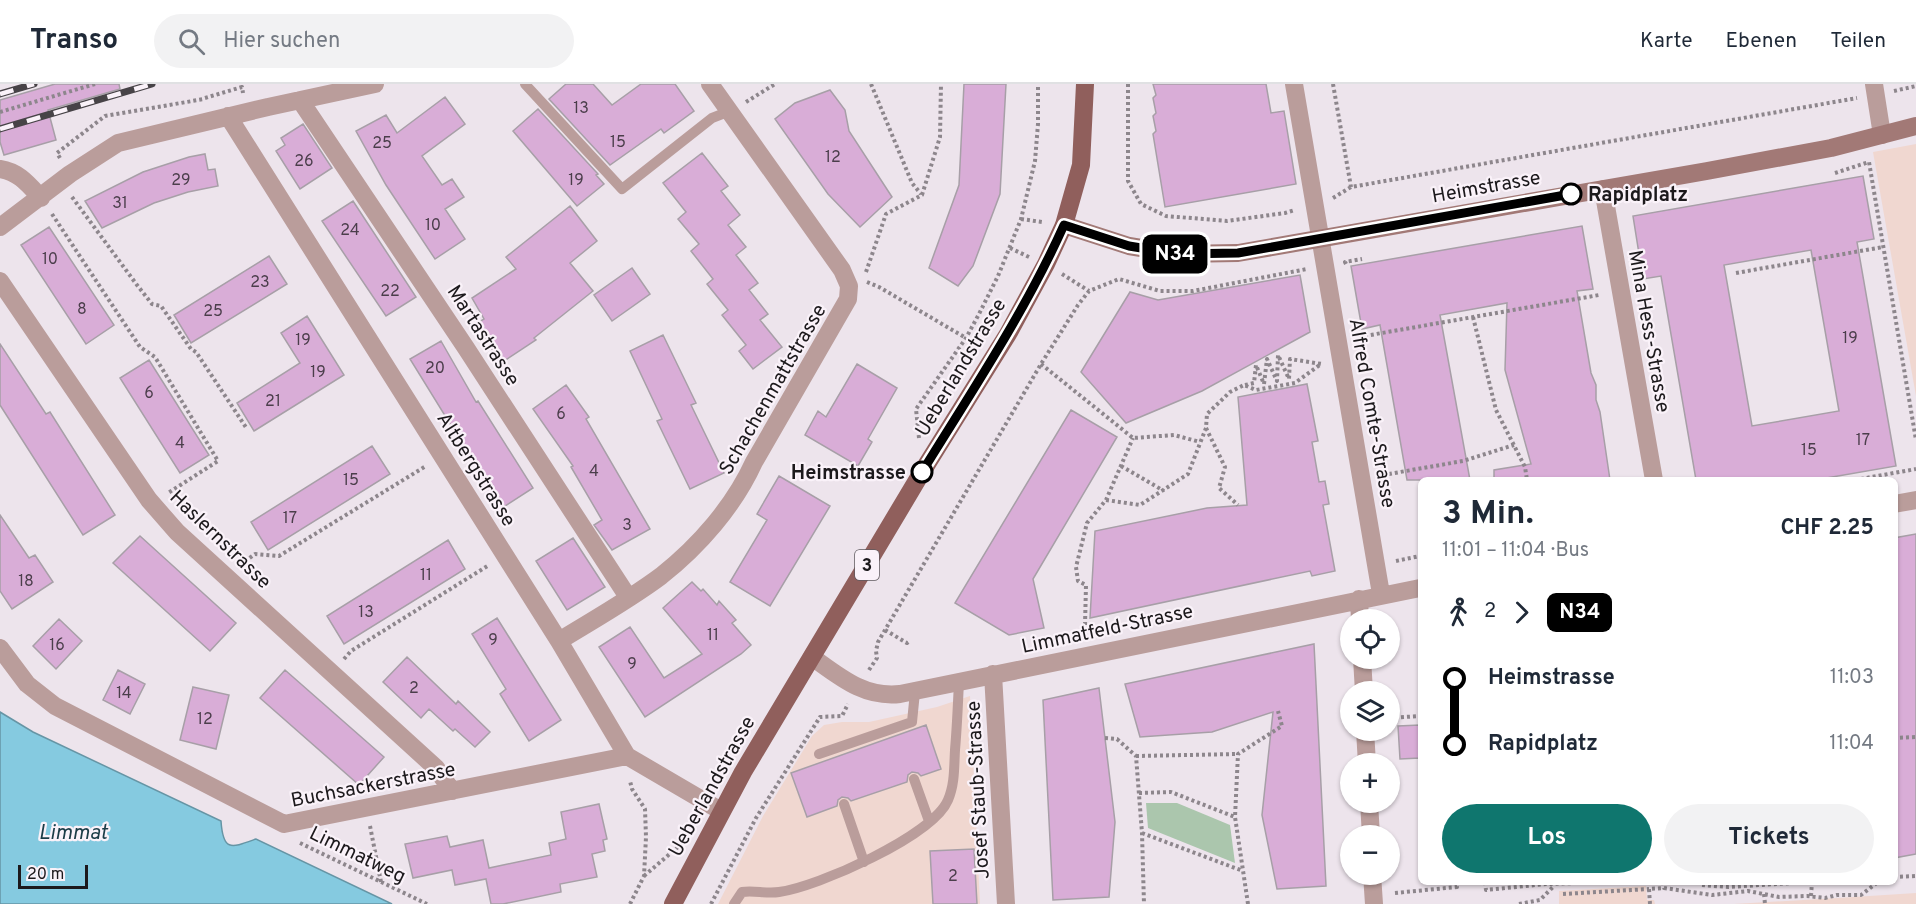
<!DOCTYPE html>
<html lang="de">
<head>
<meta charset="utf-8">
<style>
	body { margin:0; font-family:Overpass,sans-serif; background:#f2f2f3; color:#1f2937; height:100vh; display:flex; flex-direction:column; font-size:22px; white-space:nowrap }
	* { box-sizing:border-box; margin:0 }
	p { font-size:20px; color:#747a83 }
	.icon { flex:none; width:33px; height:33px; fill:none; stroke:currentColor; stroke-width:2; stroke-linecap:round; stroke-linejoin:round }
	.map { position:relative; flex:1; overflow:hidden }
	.drawer { position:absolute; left:1418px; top:393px; width:480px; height:408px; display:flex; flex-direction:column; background:#fff; border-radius:9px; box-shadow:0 2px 4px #0004 }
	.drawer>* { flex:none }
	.badge { padding:0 12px; border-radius:9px; font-size:21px; line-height:39px }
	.controls { position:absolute; left:1340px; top:525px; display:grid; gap:12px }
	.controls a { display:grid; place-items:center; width:60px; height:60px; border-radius:50%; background:#fff; box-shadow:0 2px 4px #0004; font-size:30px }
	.scale { position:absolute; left:18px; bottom:15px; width:70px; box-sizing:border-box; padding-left:6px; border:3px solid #1c191c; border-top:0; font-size:16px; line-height:21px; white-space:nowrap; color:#1c191c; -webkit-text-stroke:4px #faf2f9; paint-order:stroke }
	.map>.badge { position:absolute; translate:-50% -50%; box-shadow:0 0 0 3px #fff }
	.legs { display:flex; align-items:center; gap:9px; height:66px; padding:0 24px; font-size:20px }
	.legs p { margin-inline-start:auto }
	.headline { display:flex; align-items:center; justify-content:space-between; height:102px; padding:0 24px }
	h1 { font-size:33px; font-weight:700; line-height:45px }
	.primary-button { display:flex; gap:12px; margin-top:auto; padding:12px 24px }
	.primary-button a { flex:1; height:69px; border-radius:36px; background:#0f766e; color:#fff; font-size:24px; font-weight:700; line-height:69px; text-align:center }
	.primary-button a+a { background:#f2f2f3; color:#1f2937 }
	ul { padding:0 24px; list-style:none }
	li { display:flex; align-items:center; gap:21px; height:66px; font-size:22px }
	li i { display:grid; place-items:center; width:9px; height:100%; margin:0 8px; background:currentColor }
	li i::after { content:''; width:15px; height:15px; margin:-8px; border:4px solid; border-radius:50%; background:#fff }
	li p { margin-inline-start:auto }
	li:first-child i { background:linear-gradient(#0000 50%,currentColor 0) }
	li:last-child i { background:linear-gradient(currentColor 50%,#0000 0) }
	header { display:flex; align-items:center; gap:36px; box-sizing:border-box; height:84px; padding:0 30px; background:#fff; border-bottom:2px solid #e0e1e3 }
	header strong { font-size:28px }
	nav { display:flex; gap:33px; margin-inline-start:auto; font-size:21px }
	.search { width:420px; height:54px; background:#f2f2f3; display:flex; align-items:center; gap:15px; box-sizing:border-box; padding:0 21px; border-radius:33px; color:#747a83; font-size:22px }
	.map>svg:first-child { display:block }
	.industrial { fill:#f0d7d0 }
	.green { fill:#abc6ad }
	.water { fill:#85cae0; stroke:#6695a5; stroke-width:1.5 }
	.building { fill:#d9add7; stroke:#a79fa7; stroke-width:1.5; fill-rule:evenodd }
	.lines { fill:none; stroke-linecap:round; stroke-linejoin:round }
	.path { stroke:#8d868c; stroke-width:4; stroke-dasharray:3 3; stroke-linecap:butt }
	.lane { stroke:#ba9d9b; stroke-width:10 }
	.street { stroke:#ba9d9b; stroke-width:18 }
	.secondary { stroke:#a27976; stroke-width:18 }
	.primary { stroke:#905f5c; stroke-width:18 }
	.rail-casing { stroke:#474347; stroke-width:7 }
	.rail { stroke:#faf2f9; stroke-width:4.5; stroke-dasharray:14; stroke-linecap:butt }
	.line-1-casing { stroke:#fff; stroke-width:14 }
	.line-1 { stroke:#000; stroke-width:9 }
	.stop-1-dot { fill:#fff; stroke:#000; stroke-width:3 }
	.labels { text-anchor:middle; stroke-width:4.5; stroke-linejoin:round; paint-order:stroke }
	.number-label { font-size:16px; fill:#4b3e4b }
	.shield { fill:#faf2f9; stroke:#5f5a5e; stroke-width:1.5 }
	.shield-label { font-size:18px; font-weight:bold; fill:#1c191c }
	.street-label { font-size:20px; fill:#1c191c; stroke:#faf2f9 }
	.stop-label { font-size:20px; font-weight:bold; fill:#1c191c; stroke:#faf2f9; text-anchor:start }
	.water-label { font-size:21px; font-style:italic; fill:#1b3c47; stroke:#faf2f9 }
</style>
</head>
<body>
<header>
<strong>Transo</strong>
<div class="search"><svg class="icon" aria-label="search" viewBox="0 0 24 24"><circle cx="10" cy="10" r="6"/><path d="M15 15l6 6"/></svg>Hier suchen</div>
<nav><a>Karte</a><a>Ebenen</a><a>Teilen</a></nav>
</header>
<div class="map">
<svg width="1916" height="820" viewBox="0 0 1916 820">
	<rect width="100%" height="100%" fill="#ede4ec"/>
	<path class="industrial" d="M1916,60v252l-43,-244z
		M970,612l10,208h-262l45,-88 49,-80 12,-11 18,-3h27l68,-15z
		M1646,802l1,14h7l1,4h-96v-13z
		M1916,809v11h-182l104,-6z"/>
	<path class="green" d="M1146,719h31l53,22 5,38 -87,-35z"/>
	<path class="water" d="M0,628l33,20 188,89c2,31 10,27 35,18l136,65h-392z"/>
	<path class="building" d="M55,0h64l1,5 -72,21 8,30 -52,15 -4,-13v-42z
		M566,0h27l19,21 29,-21h34l19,27 -30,22 -3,-4 -51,36 -61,-66z
		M964,0h42l-6,110 -27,72 -15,20 -29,-18 30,-83z
		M1153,0h113l5,29 13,-2 12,73 -131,23 -12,-73 3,-3 -3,-15 3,-3 -3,-15 3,-3z
		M830,6l15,20 4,21 43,66 -32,30 -32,-33 -53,-75 20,-16z
		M445,13l20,27 -43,32 20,29 10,-6 12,18 -19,12 20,30 -30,20 -49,-74 -30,-54 30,-16 11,18z
		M538,25l60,65 -2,1 8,9 -27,22 -64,-75z
		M303,40l29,44 -32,21 -24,-38 9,-6 -4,-7z
		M702,69l26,33 -7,5 19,24 -12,10 18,22 -10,8 22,28 -9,7 19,24 -8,6 22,27 -29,22 -14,-18 7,-6 -24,-30 6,-5 -21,-26 6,-5 -22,-28 8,-7 -21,-25 8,-7 -23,-29z
		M205,70l3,16 7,-1 3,17 -30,6 -34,11 -52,25 -17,-27 58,-29 46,-15z
		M1863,92l11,63 -17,3 39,224 -81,14h-119l-35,-204 -18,3 -10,-63zM1811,166l28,161 -87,15 -28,-161z
		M353,117l63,96 -30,19 -64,-95z
		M570,122l27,35 -27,22 23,28 -59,47 2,2 -35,23 -25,-39 8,-5 -12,-21 44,-29 -10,-12z
		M1582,142l11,63 -16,2 14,82 5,12v15l4,12 10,68h-116v-10l37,-6 -26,-94 2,-67 -67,12 30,165h-63l-27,-155 -18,4 -11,-63z
		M49,143l65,98 -28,19 -65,-99z
		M269,172l18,28 -96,59 -17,-28z
		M632,184l18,26 -38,27 -18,-26z
		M1300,191l10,57 -108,59 -76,32 -45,-51 49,-80 28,8z
		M307,232l37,59 -90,56 -17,-28 63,-40 -19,-30z
		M663,251l33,68 -5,2 33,68 -34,16 -33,-68 5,-2 -32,-68z
		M441,257l35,61 2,-1 55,87 -31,20 -92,-149z
		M0,260l46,70 4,-2 65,103 -32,20 -83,-130z
		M149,276l60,95 -29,18 -60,-95z
		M857,280l40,24 -29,51 4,3 -14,24 -53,-31 13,-24 8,6z
		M1307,300l11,57 -6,1 7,40 6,-1 4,23 -6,1 12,66 -23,5 -2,-5 -220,47 5,-87 112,-23 40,-3 -9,-108z
		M566,301l23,32 -3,2 64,110 -38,21 -18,-25 8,-5 -31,-53 2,-1 -40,-57z
		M1071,326l46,27 -84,142 11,49 -35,7 -54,-32z
		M372,362l18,28 -122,76 -17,-28z
		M779,392l51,30 -60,100 -40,-24 37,-62 -10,-6z
		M0,431l29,43 6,-3 18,27 -41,27 -12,-18z
		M1916,450v320l-22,4v-320z
		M140,452l96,87 -26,28 -97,-88z
		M573,454l32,49 -38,23 -31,-49z
		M448,456l17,29 -121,75 -17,-28z
		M692,498l9,9 2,-2 14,16 2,-4 17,19 -4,3 19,22 -10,9 -96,63 -46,-70 31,-20 34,51 38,-24 -39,-46z
		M497,534l64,102 -32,21 -29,-47 6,-5 -34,-55z
		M59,535l23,22 -26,28 -23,-23z
		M1314,560l12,242 -49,3 -15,-74 11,-103 -61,20 -72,5 -15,-53z
		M407,573l49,47 2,-3 32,31 -15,15 -20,-18 -2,2 -24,-22 -8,9 -38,-36z
		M118,586l27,14 -15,30 -27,-14z
		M285,586l99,87 -25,28 -99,-87z
		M193,603l36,8 -13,54 -36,-9z
		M1099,604l16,134 -6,75 -56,3 -10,-200z
		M926,641l15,44 -20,7 -3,-3 -6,-1 -4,3 -1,7 -56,19 -3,-3 -6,-1 -4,3 -1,6 -30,11 -16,-44z
		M1420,641v33l-20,1 -2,-33z
		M599,720l8,35 -4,1 2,11 -13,3 5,23 -37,7 1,8 -58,12h-12l-5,-25 -31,6 -3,-15 -39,8 -8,-34 42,-8 3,11 33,-7 6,28 62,-13 -2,-12 17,-4 -5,-27z
		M974,765l3,55h-44l-3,-53z"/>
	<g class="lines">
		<path class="path" d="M871,0l41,99 9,11
			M1128,0v97l13,23 25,12 61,5 58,-8 10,-3
			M1333,0l18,103
			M1894,7l22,-5
			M205,14l37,-11 1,6
			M746,18l29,-18
			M0,28l95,-28
			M60,74l-3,-5 48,-37 99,-17
			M1835,89l34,-11 47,278
			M72,113l65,88 15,19 9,2 30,43 5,3 51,77
			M1333,114l18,-11 506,-89
			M52,130l88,133 15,10 63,104 -50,32
			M1021,135l21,3
			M1010,164l19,9
			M1346,180l-1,-2 17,-3
			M866,188l20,-58 36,-19 18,-58 1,-53
			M1736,189l147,-26
			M1062,190l27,17
			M867,198l12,5 87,51
			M1473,233l23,93 29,57 2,13
			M1359,253l240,-42
			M1041,280l92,74 41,-3 26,7
			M1245,301l9,-2 2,-18 8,19 3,-25 10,22 1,-26 11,24 1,-20 32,5
			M1206,344l19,39 -6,21 19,17
			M919,354l-3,-29 50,-71 13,-24 19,-38 23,-57 14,-58 3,-37v-40
			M1121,382l43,25
			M1383,391l80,-14 51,-16
			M1855,396l61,-11
			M1106,416l34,5 48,-31 18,-46 1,-14 23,-22 14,-7 12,5 39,-7 26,-19
			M1396,477l24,-5
			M240,481l15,-11 24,2 147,-90
			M1085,541l1,-40 -8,-4 -2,-14 11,-44 19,-23 27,-62
			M885,546l22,13 1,-1
			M344,575l7,-8 138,-86
			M869,586l8,-12 -1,-7 2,-9 163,-278 37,-59 11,-14 30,-12 41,12h33l114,-22
			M1389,634l31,-2
			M1105,654l12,1 19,17 6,77 2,71
			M1894,654l22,-1
			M1136,672l102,-2
			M1139,709l32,-1 64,25
			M370,742l11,56
			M1142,749l101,38
			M300,759l127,61
			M644,792l35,-30
			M1894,793l22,-1
			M1485,798l1,8 60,-6 59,-2
			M1663,798l1,6 48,7 36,-4 31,6 28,-1 18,2 12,-3h24l17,-13
			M1702,801l26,2 81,-5
			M1395,809l62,-6v-5
			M1563,810l86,-5
			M1764,810l1,10
			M1811,812l1,-14
			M630,820l14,-28 2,-39 -1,-28 -13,-20 -2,-8
			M711,820l45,-86 64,-101 22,-1 6,-12
			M1248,820l-13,-87 3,-63 44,-28 -4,-15
			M1519,820l21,-4 14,-14
			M1650,820l-1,-15 15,-1"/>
		<path class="lane" d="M525,0l97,105 90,-71 18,-7
			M819,670l93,-32 3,-30
			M914,695l15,42
			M844,720l20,58
			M734,820l8,-12c12,-2 24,2 37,0 38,-5 154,-56 169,-92 7,-16 6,-34 7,-50 2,-23 3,-46 4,-69"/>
		<path class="street" d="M1294,0l87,510
			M1874,0l8,51
			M300,16l166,248 162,249
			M228,32l331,525 68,115 94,55
			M0,85c19,3 28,15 41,29
			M1603,105l51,291
			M0,143l70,-53 48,-31 150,-36 107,-23
			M0,197l149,219 28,32 259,236 16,23
			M1894,420l22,-4
			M1359,515l1,21
			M559,557c34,-21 70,-41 102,-65 38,-30 73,-70 93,-114l94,-163 1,-13 -7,-16 -132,-186
			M0,564l27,36 28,22 229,118 343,-68
			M812,573c28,20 52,41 88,37l520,-106
			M1362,574l2,34
			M993,590l13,230
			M1365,646l2,34
			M1369,718l2,34
			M1372,790l2,30"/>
		<path class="secondary" d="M1064,141l65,21 49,8 60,-1 469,-82 124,-23 85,-22"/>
		<path class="primary" d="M673,820l70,-132 179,-300 86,-138 38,-70 18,-39 17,-60 4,-81"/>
		<defs>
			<path id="rail" d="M0,10l34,-10
				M0,45l152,-45"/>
		</defs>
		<use href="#rail" class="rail-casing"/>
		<use href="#rail" class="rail"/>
	</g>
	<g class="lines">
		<defs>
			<path id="line-1" d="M922,388c50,-81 103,-160 142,-247l65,21 49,8 60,-1 333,-59"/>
		</defs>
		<use href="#line-1" class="line-1-casing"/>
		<use href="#line-1" class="line-1"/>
	</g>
	<g class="stop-1-dot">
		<circle cx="1571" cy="110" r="10"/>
		<circle cx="922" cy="388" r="10"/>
	</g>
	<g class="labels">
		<g class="number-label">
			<text x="581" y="29">13</text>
			<text x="618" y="63">15</text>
			<text x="382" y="64">25</text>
			<text x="833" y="78">12</text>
			<text x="304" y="82">26</text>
			<text x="181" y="101">29</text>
			<text x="576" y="101">19</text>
			<text x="120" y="124">31</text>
			<text x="433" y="146">10</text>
			<text x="350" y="151">24</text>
			<text x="50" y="180">10</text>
			<text x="260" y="203">23</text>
			<text x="390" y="212">22</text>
			<text x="82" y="230">8</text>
			<text x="213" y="232">25</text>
			<text x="1850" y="259">19</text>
			<text x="303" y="261">19</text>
			<text x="435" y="289">20</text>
			<text x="318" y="293">19</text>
			<text x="149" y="314">6</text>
			<text x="273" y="322">21</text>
			<text x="561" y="335">6</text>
			<text x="1863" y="361">17</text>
			<text x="180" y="364">4</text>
			<text x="1809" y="371">15</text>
			<text x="594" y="392">4</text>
			<text x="351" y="401">15</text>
			<text x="290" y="439">17</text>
			<text x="627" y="446">3</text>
			<text x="426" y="496">11</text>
			<text x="26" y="502">18</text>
			<text x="366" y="533">13</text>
			<text x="713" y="556">11</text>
			<text x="493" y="561">9</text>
			<text x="57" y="566">16</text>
			<text x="632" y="585">9</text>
			<text x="414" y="609">2</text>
			<text x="124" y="614">14</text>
			<text x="205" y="640">12</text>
			<text x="953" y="797">2</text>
		</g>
		<rect class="shield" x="855" y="466" width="24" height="30" rx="4.5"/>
		<g class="shield-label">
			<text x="867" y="487">3</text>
		</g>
		<g class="street-label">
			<text transform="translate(1486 102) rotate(-10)" y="7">Heimstrasse</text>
			<text transform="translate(1650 247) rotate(80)" y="7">Mina Hess-Strasse</text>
			<text transform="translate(484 251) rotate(57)" y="7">Martastrasse</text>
			<text transform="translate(960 283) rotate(-59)" y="7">Ueberlandstrasse</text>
			<text transform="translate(772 305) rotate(-60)" y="7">Schachenmattstrasse</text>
			<text transform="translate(1373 329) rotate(80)" y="7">Alfred Comte-Strasse</text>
			<text transform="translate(477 385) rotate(58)" y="7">Altbergstrasse</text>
			<text transform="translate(221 455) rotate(44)" y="7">Haslernstrasse</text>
			<text transform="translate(1107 544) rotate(-12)" y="7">Limmatfeld-Strasse</text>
			<text transform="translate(373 700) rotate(-11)" y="7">Buchsackerstrasse</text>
			<text transform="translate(711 702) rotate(-61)" y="7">Ueberlandstrasse</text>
			<text transform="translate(977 706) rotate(-93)" y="7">Josef Staub-Strasse</text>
			<text transform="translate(358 770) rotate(26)" y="7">Limmatweg</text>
		</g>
		<g class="stop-label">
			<text x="1588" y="117">Rapidplatz</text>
			<text x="906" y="395" text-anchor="end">Heimstrasse</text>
		</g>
		<g class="water-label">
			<text x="73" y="755">Limmat</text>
		</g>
	</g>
</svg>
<div class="controls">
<a><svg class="icon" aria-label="locate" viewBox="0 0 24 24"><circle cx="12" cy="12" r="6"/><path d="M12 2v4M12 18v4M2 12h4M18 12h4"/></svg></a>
<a><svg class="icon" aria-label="layers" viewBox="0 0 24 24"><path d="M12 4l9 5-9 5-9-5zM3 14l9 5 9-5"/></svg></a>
<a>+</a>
<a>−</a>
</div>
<div class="scale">20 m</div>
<b class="badge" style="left:1175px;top:170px;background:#000;color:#fff">N34</b>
<section class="drawer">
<div class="headline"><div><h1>3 Min.</h1><p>11:01 – 11:04 · Bus</p></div><b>CHF 2.25</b></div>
<div class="legs"><svg class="icon" aria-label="walk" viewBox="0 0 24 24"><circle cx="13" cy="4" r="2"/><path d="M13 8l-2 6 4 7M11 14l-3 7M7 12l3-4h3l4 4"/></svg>2<svg class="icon" aria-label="forward" viewBox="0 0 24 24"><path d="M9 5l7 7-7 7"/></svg><b class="badge" style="background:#000;color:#fff">N34</b></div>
<ul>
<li><i style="color:#000"></i><b>Heimstrasse</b><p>11:03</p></li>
<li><i style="color:#000"></i><b>Rapidplatz</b><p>11:04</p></li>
</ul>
<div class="primary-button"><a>Los</a><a>Tickets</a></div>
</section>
</div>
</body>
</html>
